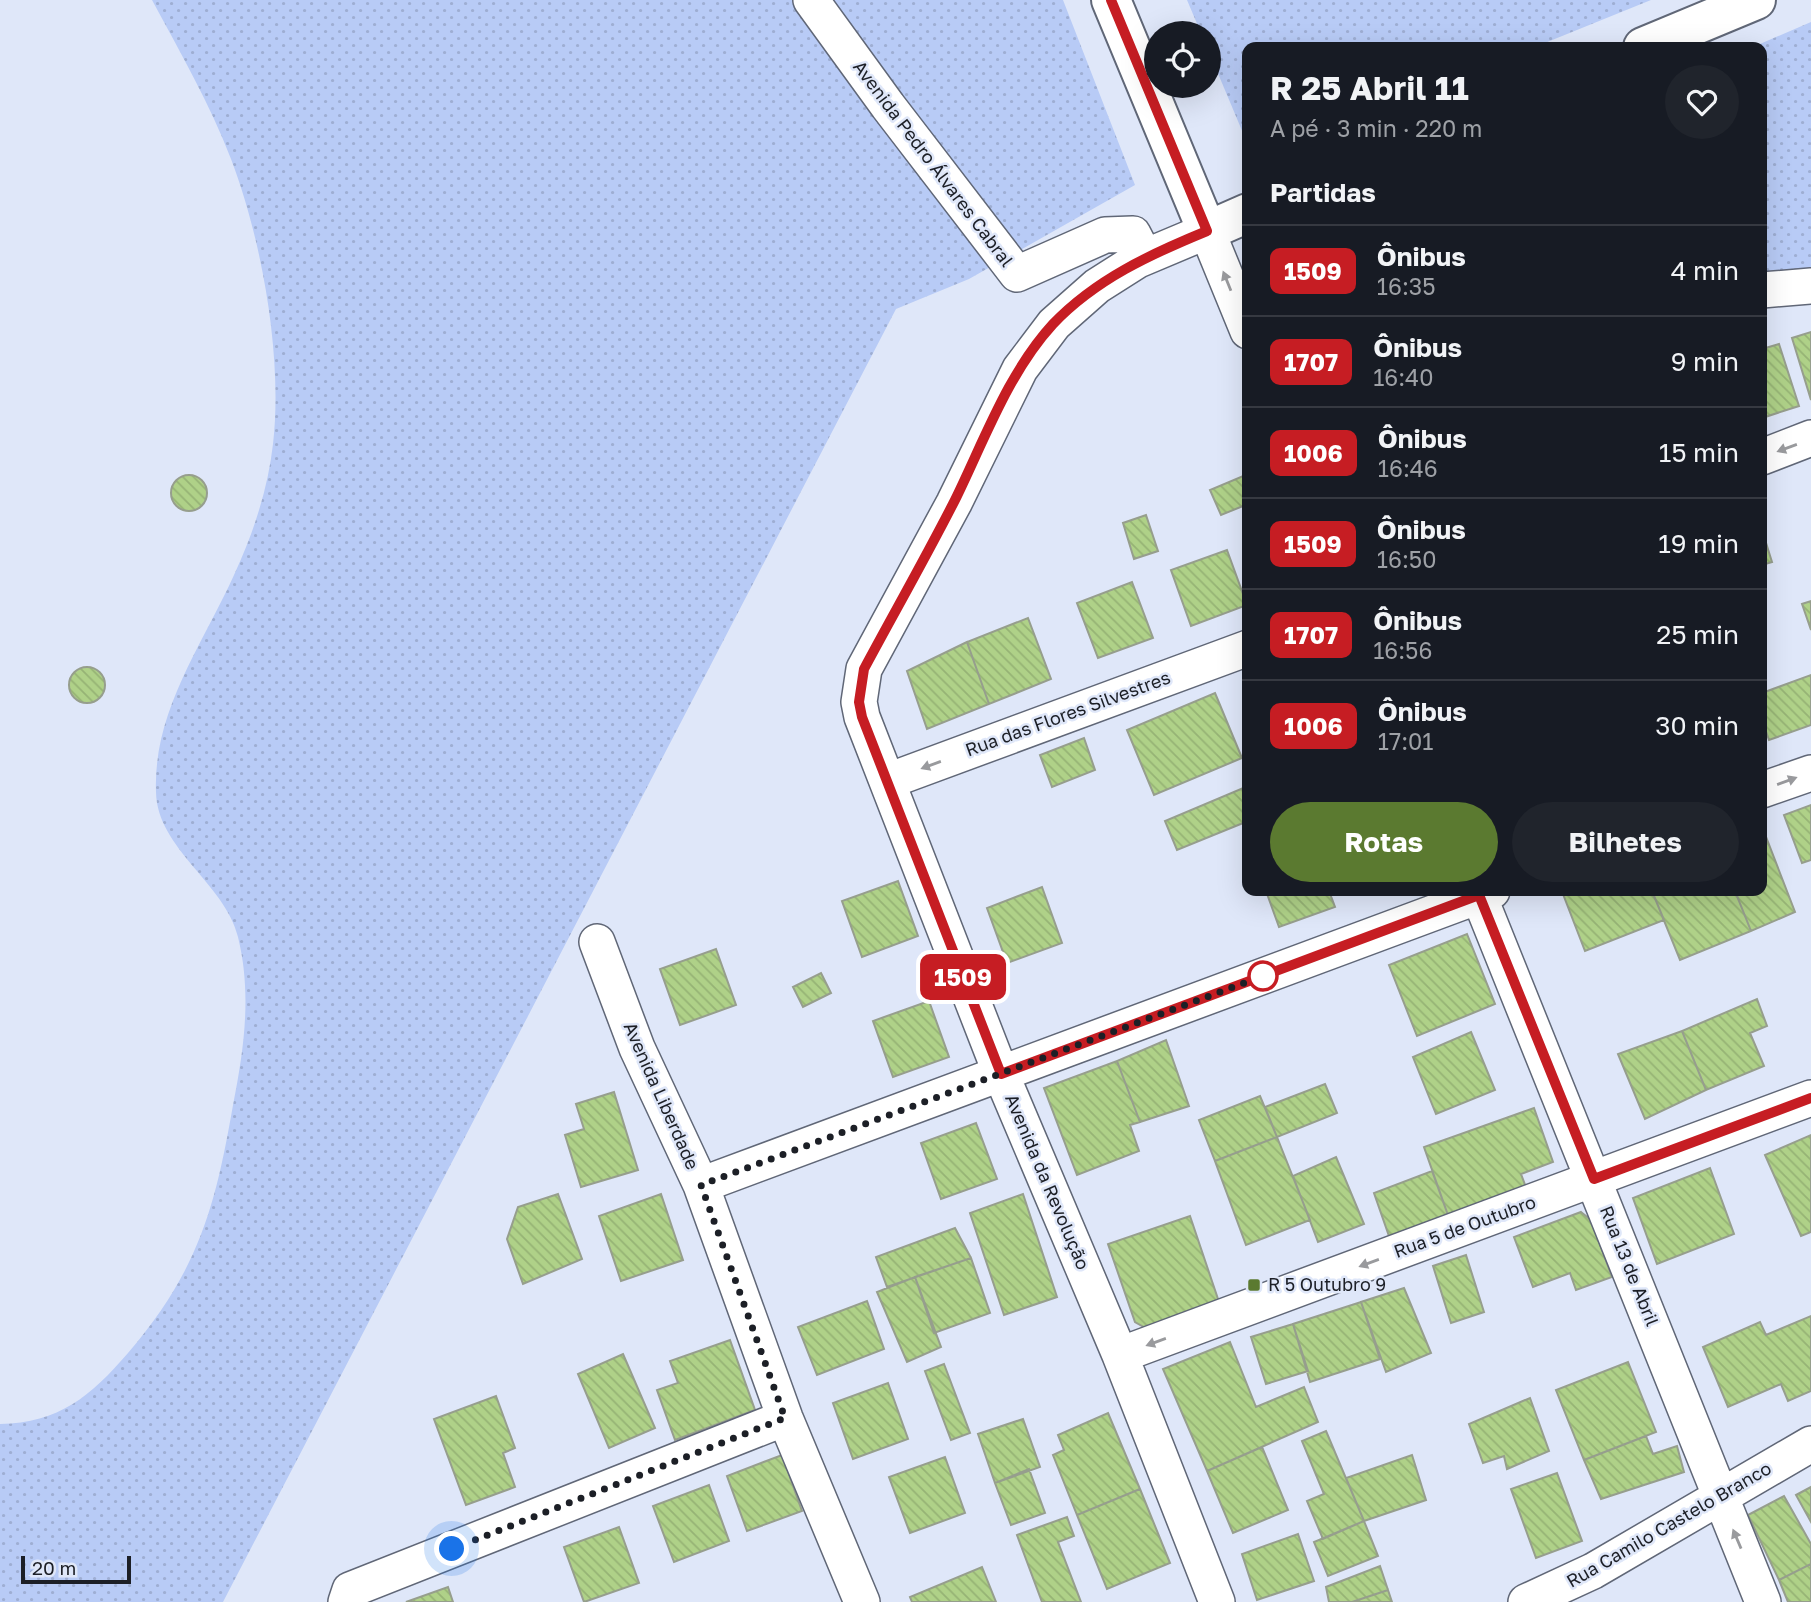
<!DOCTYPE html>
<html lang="pt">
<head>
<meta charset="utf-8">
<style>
	body { margin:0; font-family:"Golos Text",sans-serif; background:#20242c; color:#f1f3f6; height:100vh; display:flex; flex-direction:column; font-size:26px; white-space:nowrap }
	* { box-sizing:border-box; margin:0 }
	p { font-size:23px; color:#9ea1a6 }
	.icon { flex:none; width:38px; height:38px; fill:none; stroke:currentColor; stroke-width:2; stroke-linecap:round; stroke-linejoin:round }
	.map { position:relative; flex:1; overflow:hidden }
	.side { position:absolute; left:1242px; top:42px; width:525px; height:854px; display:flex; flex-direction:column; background:#171b24; border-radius:14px; box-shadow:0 7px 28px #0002 }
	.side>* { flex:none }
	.badge { padding:0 14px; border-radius:10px; font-size:24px; line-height:46px }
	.fabs { position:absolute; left:1144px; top:21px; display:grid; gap:14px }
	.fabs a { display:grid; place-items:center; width:77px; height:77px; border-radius:50%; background:#171b24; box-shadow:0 7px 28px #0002; font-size:35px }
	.scale { position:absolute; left:21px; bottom:18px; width:110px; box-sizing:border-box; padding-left:7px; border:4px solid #1c1f26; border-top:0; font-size:19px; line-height:24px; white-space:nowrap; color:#1c1f26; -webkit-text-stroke:5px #dfe7f9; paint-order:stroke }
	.you { position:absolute; width:35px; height:35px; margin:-18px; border:5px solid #fff; border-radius:50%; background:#1a73e8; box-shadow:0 0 0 10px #1a73e833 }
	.map>.badge { position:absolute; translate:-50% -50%; box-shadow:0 0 0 4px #fff }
	h2 { padding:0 28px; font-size:26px; line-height:63px }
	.round { display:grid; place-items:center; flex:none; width:74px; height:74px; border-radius:37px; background:#20242c }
	.summary { display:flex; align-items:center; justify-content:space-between; height:119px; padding:0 28px }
	h1 { font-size:33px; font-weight:700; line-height:52px }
	.button { display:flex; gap:14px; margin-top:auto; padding:14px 28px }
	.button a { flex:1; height:80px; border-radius:42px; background:#5b7a30; color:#fff; font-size:28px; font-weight:700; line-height:80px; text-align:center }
	.button a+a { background:#20242c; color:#f1f3f6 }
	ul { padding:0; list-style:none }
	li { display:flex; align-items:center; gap:21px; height:91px; padding:0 28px; border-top:2px solid #363941 }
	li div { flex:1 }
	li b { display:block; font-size:26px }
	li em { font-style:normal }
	li .badge { min-width:77px; font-weight:700; text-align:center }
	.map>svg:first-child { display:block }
	.grass { fill:url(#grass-dots) }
	.building { fill:url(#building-back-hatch); stroke:#969e8d; stroke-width:2 }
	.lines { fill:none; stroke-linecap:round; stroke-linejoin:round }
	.minor-casing { stroke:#606777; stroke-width:38 }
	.tertiary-casing { stroke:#606777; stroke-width:42 }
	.minor { stroke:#fff; stroke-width:35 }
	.tertiary { stroke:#fff; stroke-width:38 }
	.oneway { fill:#999a9d }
	.line-casing { stroke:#fff; stroke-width:16 }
	.line { stroke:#c61d23; stroke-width:10 }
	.walk { stroke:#1c1f26; stroke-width:7; stroke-dasharray:0 12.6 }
	.stop-dot { fill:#fff; stroke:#c61d23; stroke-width:3.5 }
	.poi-dot { fill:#5b7a30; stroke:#dfe7f9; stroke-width:2.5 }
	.labels { text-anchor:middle; stroke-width:5; stroke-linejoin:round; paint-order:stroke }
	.street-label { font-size:18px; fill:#1c1f26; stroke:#dfe7f9 }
	.poi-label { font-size:18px; fill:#1c1f26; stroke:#dfe7f9; text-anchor:start }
</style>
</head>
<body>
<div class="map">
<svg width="1811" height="1602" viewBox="0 0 1811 1602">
	<defs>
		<pattern id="grass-dots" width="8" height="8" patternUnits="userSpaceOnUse" patternTransform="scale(1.75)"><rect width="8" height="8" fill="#b8cbf6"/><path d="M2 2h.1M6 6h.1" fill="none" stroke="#9eaed3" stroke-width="1.8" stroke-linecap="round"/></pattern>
		<pattern id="building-back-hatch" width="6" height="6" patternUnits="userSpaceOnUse" patternTransform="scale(1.75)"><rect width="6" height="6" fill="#afd188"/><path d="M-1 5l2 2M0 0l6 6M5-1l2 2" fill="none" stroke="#96b375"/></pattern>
	</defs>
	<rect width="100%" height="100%" fill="#dfe7f9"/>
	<path class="grass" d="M152,0h911l72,185 -166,94 -73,30 -673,1293h-223v-178c59,-1 91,-28 128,-71 70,-82 87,-144 105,-248 11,-56 19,-111 5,-168 -13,-54 -81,-88 -82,-145 -3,-81 46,-146 78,-217 19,-41 34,-86 39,-131 10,-86 -11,-204 -42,-285 -21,-55 -51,-107 -79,-159z
		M1187,0h464l-116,47h-287v98l-39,-93v-19h-8z
		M1811,22v247l-49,4v-226h-9z"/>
	<path class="building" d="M1811,332v68l-19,-62z
		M1779,344l20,62 -37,12v-69z
		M1248,474v30l-27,11 -11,-25z
		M171 493a18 18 0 1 1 36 0a18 18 0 1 1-36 0Z
		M1146,515l12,36 -24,8 -11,-36z
		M1762,530l10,32 -10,3z
		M1227,550l20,55 -56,21 -20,-56z
		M1132,582l21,56 -55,20 -21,-55z
		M1811,601v29l-9,-26z
		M1028,618l23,61 -62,25 -22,-62z
		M967,642l22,62 -62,25 -20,-58z
		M69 685a18 18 0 1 1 36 0a18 18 0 1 1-36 0Z
		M1811,675v50l-42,15 -7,-20v-27z
		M1215,693l27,65 -88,37 -27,-65z
		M1084,738l11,32 -43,17 -12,-32z
		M1248,786v35l-71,29 -12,-29z
		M1811,805v55l-9,3 -18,-48z
		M1763,829l32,83 -44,19 -16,-40h27z
		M898,881l20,55 -56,21 -20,-56z
		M1042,887l20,56 -55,20 -20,-55z
		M1266,891h63l6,16 -56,20z
		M1570,891h82l12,29 -79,31 -22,-57z
		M1652,891h83l16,40 -71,29z
		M1467,934l28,70 -78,32 -28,-71z
		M716,949l20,56 -56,20 -20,-56z
		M821,973l10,20 -28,14 -10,-20z
		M1757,999l10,27 -17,7 14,33 -58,24 -24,-59z
		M929,1001l20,56 -56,20 -20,-56z
		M1682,1031l24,59 -61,29 -27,-65z
		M1471,1032l24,58 -59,24 -23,-57z
		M1166,1040l23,66 -49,16 -23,-61z
		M1117,1061l23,61 -10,3 9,26 -62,24 -33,-87z
		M1325,1084l12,29 -60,24 -12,-30z
		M614,1092l24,78 -57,17 -16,-52 19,-6 -8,-25z
		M1260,1096l17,41 -62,24 -16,-41z
		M1534,1108l19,54 -32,12 6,16 -78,28 -25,-71z
		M976,1123l21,56 -56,20 -20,-56z
		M1811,1135v97l-10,4 -36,-81z
		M1277,1137l33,83 -64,25 -31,-84z
		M1336,1157l28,67 -46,18 -25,-66z
		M1710,1168l24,66 -77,30 -24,-66z
		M1432,1171l17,47 -59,21 -16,-46z
		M558,1194l24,65 -59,25 -16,-45 11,-32z
		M661,1194l22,66 -62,21 -22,-65z
		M1023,1194l34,103 -53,18 -34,-102z
		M1581,1212l10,8 21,57 -36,13 -6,-17 -37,14 -19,-50z
		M1190,1216l30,89 -71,25 -14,-8 -27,-78z
		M955,1228l16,30 -84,29 -11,-30z
		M1466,1255l18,57 -33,11 -18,-57z
		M971,1258l19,55 -56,20 -19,-56z
		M915,1277l26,70 -34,15 -30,-70z
		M1404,1288l27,65 -45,19 -25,-70z
		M867,1301l17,48 -67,26 -19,-48z
		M1361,1302l19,57 -70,23 -17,-58z
		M1811,1316v75l-23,10 -7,-17 -53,23 -25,-60 57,-25 6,13z
		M1293,1324l15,47 -42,13 -15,-47z
		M730,1340l25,70 -80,30 -18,-50 21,-7 -8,-22z
		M1230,1342l26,65 48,-20 14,35 -111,49 -44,-102z
		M623,1354l32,74 -46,20 -31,-74z
		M1628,1362l28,70 -72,28 -28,-70z
		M944,1364l26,69 -19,7 -26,-69z
		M888,1383l20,56 -55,20 -20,-56z
		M496,1396l19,52 -12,5 12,34 -49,18 -32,-86z
		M1530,1398l19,53 -42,18 -3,-13 -21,7 -14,-39z
		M1108,1413l32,76 -63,26 -24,-60 11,-5 -6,-15z
		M1023,1419l17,48 -45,16 -17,-49z
		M1326,1431l38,90 -41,18 -16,-38 17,-7 -22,-53z
		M1646,1436l7,18 24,-8 7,26 -83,27 -17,-39z
		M1262,1447l26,63 -55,23 -26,-62z
		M782,1455l20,56 -55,20 -20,-55z
		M1412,1455l14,45 -62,21 -18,-43z
		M945,1457l20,56 -55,20 -21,-56z
		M1029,1469l16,44 -34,12 -16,-42z
		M1557,1473l25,68 -46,17 -25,-69z
		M709,1485l20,56 -55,21 -21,-56z
		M1811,1487v35l-15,-27z
		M1140,1489l30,74 -63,26 -30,-74z
		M1784,1496l27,48v20l-32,16 -31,-65z
		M1067,1517l7,19 -16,6 23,60h-39l-25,-67z
		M1364,1521l14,35 -50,20 -14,-34z
		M619,1527l20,56 -55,19 -20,-55z
		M1298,1534l16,47 -57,19 -15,-46z
		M1811,1564v38h-23l-9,-22z
		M1380,1566l8,24 -36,12h-23l-3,-15z
		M982,1567l14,35h-84l-2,-5z
		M448,1587l5,15h-47z
		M1388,1590l4,12h-40z"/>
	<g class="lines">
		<defs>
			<path id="minor" d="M811,0l77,106 129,168 88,-39 28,-1 12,23
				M1762,290l49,-4
				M1762,457l49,-19
				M888,781l360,-133
				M1762,790l49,-17
				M1477,891l286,711
				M597,942l40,106 64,137 84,233 77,184
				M701,1185l791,-294
				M1120,1355l691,-257
				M346,1602l4,-12 435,-172
				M1217,1602l-97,-247 -119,-281 -139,-357 -3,-15 5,-33 90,-166 66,-134 34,-45 43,-38 41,-26 69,-29 41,100
				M1526,1602l67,-31 218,-127"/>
			<path id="tertiary" d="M1111,0l96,231 41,-18
				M1643,47l113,-47"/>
		</defs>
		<use href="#minor" class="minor-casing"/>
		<use href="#tertiary" class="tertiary-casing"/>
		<use href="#minor" class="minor"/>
		<use href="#tertiary" class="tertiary"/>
	</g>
	<defs><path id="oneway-solid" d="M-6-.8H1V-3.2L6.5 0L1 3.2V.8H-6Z" transform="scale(1.75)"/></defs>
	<g class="oneway">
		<use href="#oneway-solid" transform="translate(1227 281) rotate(-112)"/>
		<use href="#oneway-solid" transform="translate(1787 448) rotate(160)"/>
		<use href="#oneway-solid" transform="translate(931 765) rotate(160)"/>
		<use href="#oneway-solid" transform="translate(1787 781) rotate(-20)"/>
		<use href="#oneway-solid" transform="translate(1369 1263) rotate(160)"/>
		<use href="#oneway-solid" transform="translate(1156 1342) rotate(160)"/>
		<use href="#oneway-solid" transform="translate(1737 1539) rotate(-113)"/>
	</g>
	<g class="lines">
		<defs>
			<path id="line" d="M1111,0l96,231c-56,23 -111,48 -154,93 -45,49 -69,117 -98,176 -29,57 -61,113 -91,169l-5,33 3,15 139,357 478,-179 115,284 217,-81"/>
		</defs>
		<use href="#line" class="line-casing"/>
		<use href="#line" class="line"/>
		<path class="walk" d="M452,1549l333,-131 -84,-233 562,-209"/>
	</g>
	<circle class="stop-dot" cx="1263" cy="976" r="14"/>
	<rect class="poi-dot" x="1247" y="1278" width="14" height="14" rx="3.5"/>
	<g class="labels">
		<g class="street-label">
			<text transform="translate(933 164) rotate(53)" y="6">Avenida Pedro Álvares Cabral</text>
			<text transform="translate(1068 714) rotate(-20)" y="6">Rua das Flores Silvestres</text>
			<text transform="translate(661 1096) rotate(66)" y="6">Avenida Liberdade</text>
			<text transform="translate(1047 1182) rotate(67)" y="6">Avenida da Revolução</text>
			<text transform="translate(1465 1227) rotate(-20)" y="6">Rua 5 de Outubro</text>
			<text transform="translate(1629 1266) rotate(68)" y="6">Rua 13 de Abril</text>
			<text transform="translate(1669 1525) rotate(-30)" y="6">Rua Camilo Castelo Branco</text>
		</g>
		<g class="poi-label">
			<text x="1268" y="1291">R 5 Outubro 9</text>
		</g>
	</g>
</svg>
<div class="fabs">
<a><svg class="icon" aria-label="locate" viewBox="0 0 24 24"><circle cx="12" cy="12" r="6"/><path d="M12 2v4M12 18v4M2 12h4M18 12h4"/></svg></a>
</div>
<div class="scale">20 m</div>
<div class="you" style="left:452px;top:1549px"></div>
<b class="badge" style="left:963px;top:977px;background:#c61d23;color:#fff">1509</b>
<section class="side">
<div class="summary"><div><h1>R 25 Abril 11</h1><p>A pé · 3 min · 220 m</p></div><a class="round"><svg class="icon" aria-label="heart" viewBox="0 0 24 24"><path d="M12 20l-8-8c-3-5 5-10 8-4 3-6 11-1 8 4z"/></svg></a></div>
<h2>Partidas</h2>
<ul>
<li><span class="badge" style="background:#c61d23;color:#fff">1509</span><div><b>Ônibus</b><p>16:35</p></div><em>4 min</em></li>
<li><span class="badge" style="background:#c61d23;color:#fff">1707</span><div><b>Ônibus</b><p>16:40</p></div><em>9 min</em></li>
<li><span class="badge" style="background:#c61d23;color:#fff">1006</span><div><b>Ônibus</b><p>16:46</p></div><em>15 min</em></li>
<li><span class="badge" style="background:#c61d23;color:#fff">1509</span><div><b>Ônibus</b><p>16:50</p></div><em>19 min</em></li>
<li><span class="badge" style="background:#c61d23;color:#fff">1707</span><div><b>Ônibus</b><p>16:56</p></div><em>25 min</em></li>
<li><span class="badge" style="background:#c61d23;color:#fff">1006</span><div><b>Ônibus</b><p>17:01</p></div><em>30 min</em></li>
</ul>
<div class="button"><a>Rotas</a><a>Bilhetes</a></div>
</section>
</div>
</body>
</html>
